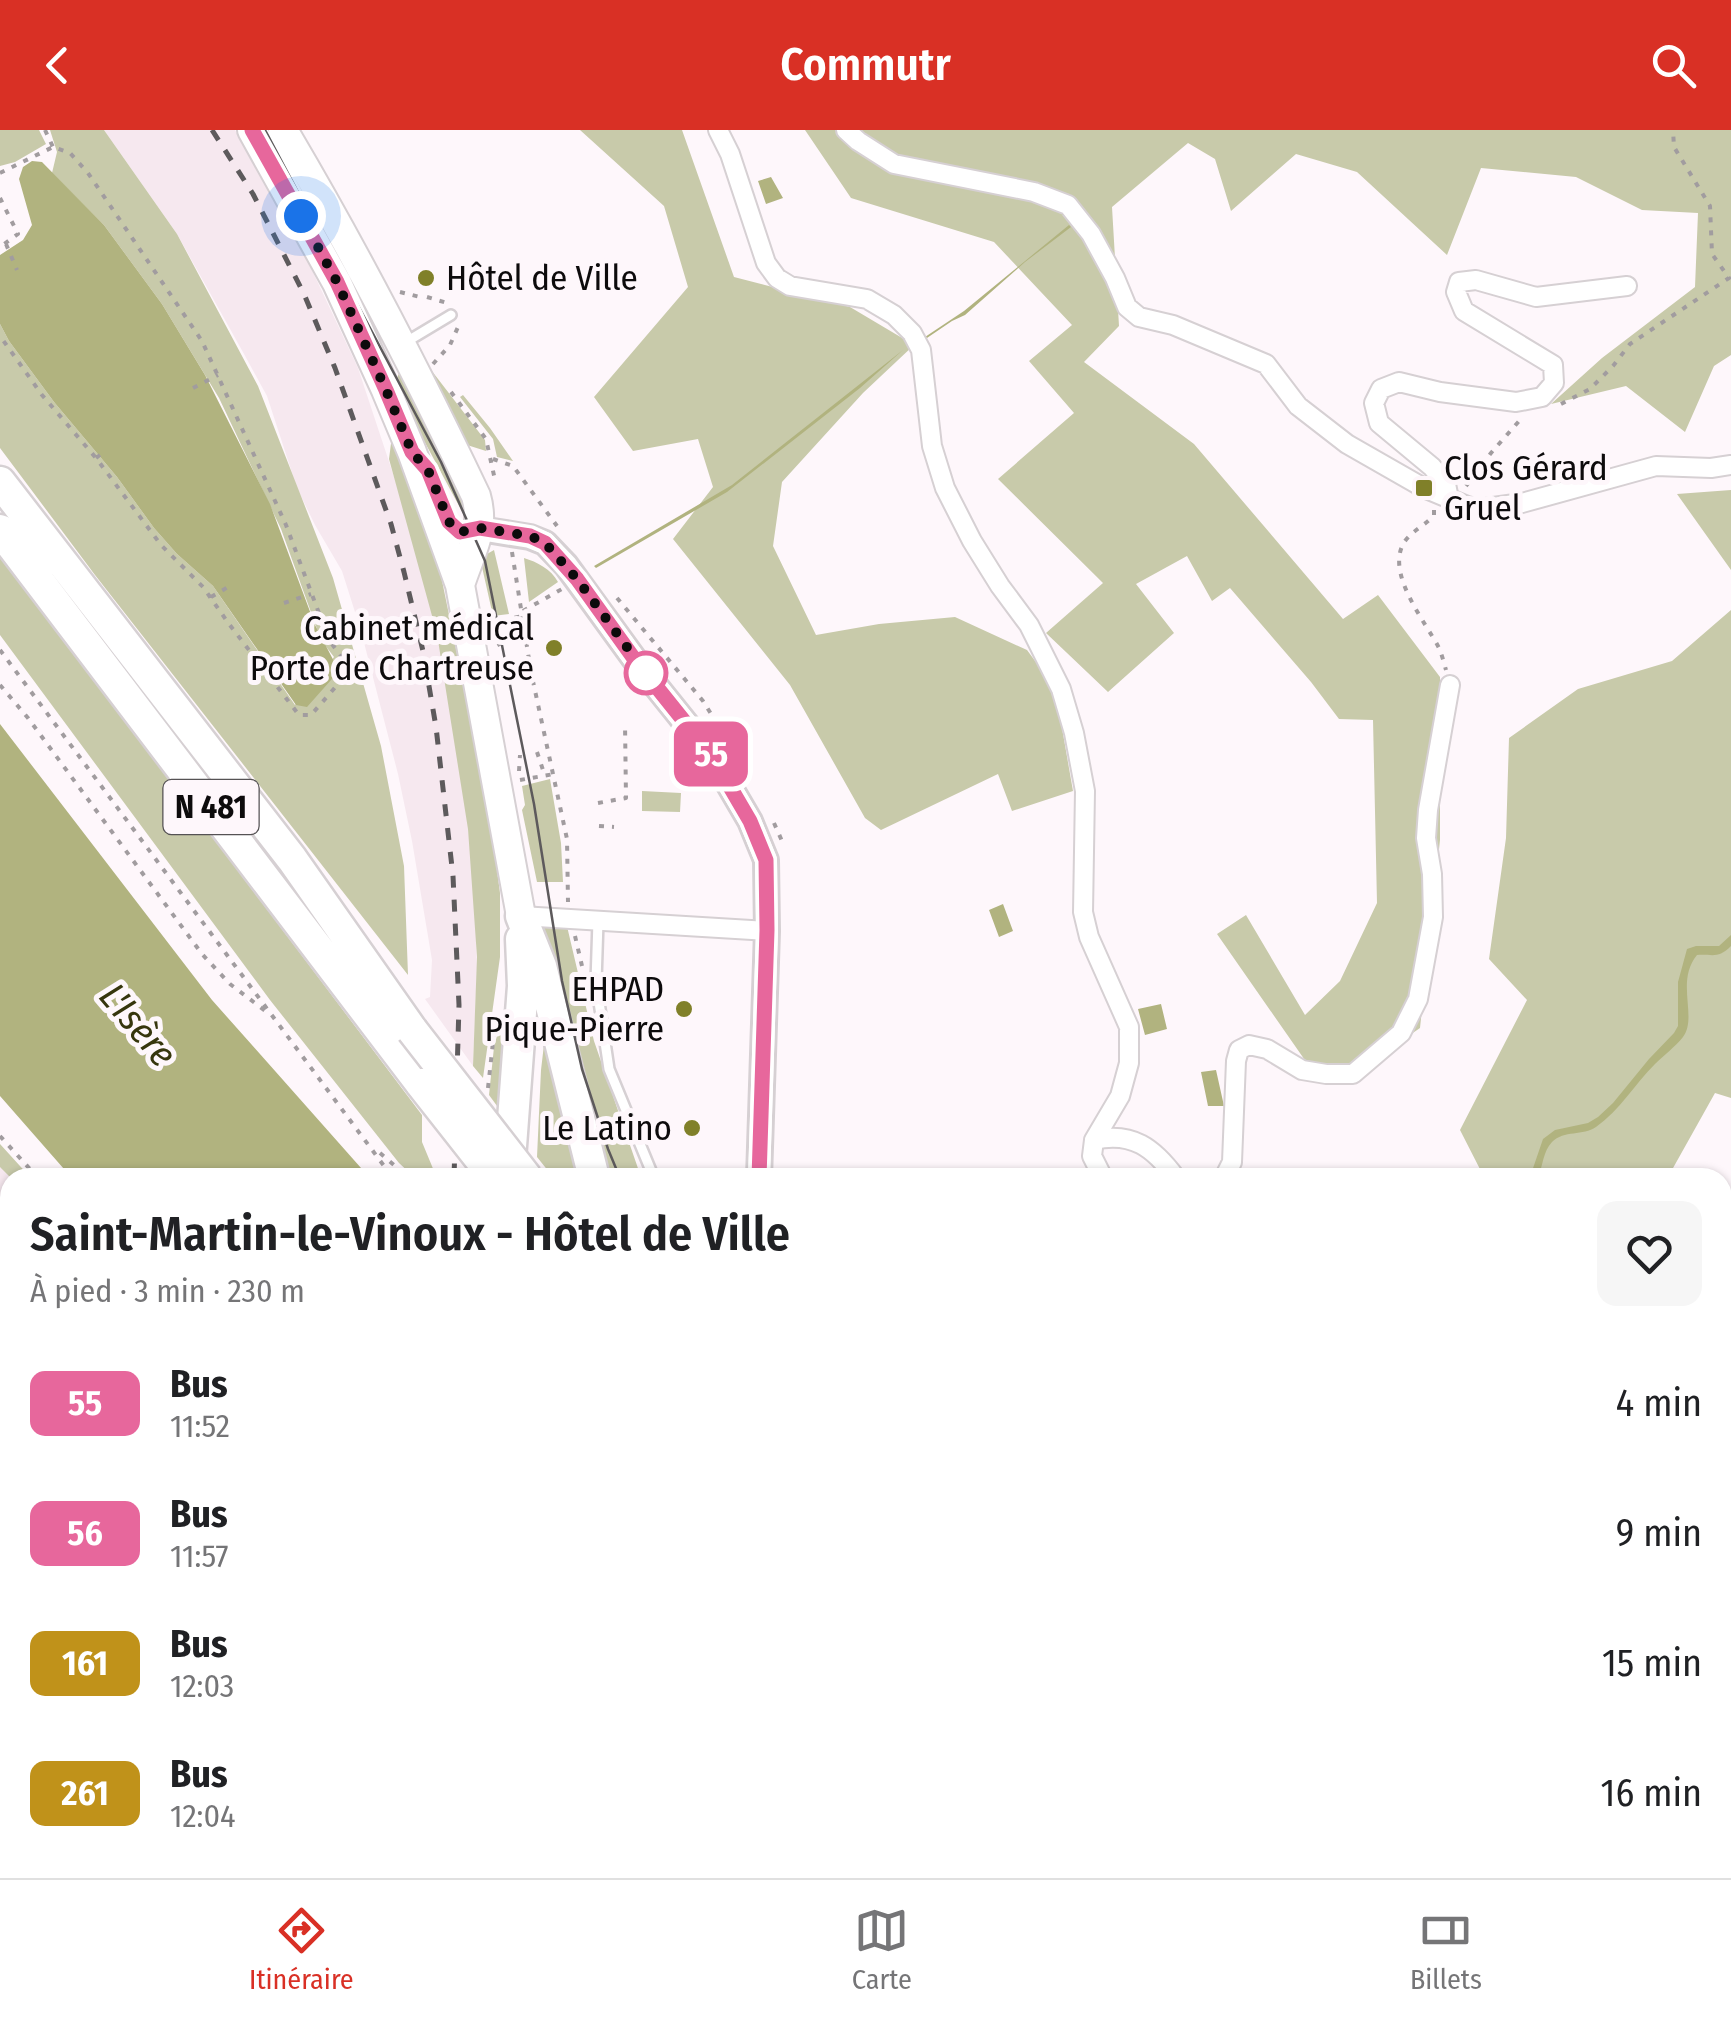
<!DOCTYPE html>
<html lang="fr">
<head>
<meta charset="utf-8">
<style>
	body { margin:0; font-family:"Fira Sans Condensed",sans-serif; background:#f6f6f6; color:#202124; height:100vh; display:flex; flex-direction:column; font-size:38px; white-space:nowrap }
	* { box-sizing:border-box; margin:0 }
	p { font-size:32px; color:#757577 }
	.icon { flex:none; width:55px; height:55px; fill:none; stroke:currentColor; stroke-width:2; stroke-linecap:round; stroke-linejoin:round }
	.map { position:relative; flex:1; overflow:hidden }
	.details { position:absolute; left:0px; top:1038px; width:1732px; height:712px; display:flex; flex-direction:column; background:#fff; border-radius:30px 30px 0 0; box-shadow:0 2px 8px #0004 }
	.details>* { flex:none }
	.badge { padding:0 20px; border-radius:15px; font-size:35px; line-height:65px }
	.you { position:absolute; width:50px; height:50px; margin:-25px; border:8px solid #fff; border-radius:50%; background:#1a73e8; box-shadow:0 0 0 15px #1a73e833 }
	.map>.badge { position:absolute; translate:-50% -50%; box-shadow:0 0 0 5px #fff }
	.round { display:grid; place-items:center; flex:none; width:105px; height:105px; border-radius:20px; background:#f6f6f6 }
	.overview { display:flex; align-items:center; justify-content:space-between; height:170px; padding:0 30px }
	h1 { font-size:48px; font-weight:600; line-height:75px }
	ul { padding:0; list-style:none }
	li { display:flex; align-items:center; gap:30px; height:130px; padding:0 30px }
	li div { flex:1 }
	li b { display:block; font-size:38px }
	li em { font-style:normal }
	li .badge { min-width:110px; font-weight:700; text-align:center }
	header { display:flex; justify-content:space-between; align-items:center; height:130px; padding:0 30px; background:#d93025; color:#fff; font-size:45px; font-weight:600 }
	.tab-bar { display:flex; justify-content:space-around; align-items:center; height:140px; border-top:2px solid #e0e0e0; background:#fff; font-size:28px; color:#757577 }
	.tab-bar a { display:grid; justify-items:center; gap:5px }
	.tab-bar .selected { color:#d93025 }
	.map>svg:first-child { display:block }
	.built { fill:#f6e8ef }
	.green { fill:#c8caaa }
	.water { fill:#b1b37f }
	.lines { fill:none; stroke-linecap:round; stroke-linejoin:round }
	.stream { stroke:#b1b37f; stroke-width:5 }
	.service-casing { stroke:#d6d0d3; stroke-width:14 }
	.minor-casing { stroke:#d6d0d3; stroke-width:22 }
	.tertiary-casing { stroke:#d6d0d3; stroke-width:28 }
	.secondary-casing { stroke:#d6d0d3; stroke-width:32 }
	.trunk-casing { stroke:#d6d0d3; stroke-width:35 }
	.path { stroke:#a19c9f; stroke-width:4; stroke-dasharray:5 8; stroke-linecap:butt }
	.service { stroke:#fff; stroke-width:9 }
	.minor { stroke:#fff; stroke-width:18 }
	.tertiary { stroke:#fff; stroke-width:22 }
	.secondary { stroke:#fff; stroke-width:28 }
	.trunk { stroke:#fff; stroke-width:30 }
	.tram { stroke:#5d5a5c; stroke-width:2.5 }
	.rail { stroke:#5d5a5c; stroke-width:5; stroke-dasharray:12 12; stroke-linecap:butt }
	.trunk-bridge-casing { stroke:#d6d0d3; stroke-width:35; stroke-linecap:butt }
	.trunk-bridge { stroke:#fff; stroke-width:30 }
	.line-casing { stroke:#fff; stroke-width:22 }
	.line { stroke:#e7679c; stroke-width:15 }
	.walk { stroke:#0d0b0c; stroke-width:10; stroke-dasharray:0 18 }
	.poi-dot { fill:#808029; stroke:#fef7fb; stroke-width:4 }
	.stop-dot { fill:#fff; stroke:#e7679c; stroke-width:5 }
	.labels { text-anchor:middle; stroke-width:10; stroke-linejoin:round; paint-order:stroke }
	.shield { fill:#fef7fb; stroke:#555254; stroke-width:2.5 }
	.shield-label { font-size:32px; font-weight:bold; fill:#0d0b0c }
	.poi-label { font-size:35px; fill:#0d0b0c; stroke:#fef7fb; text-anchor:end }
	.water-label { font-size:38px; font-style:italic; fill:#36360d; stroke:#fef7fb }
</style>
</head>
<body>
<header><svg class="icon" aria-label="back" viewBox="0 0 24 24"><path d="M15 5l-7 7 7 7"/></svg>Commutr<svg class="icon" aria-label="search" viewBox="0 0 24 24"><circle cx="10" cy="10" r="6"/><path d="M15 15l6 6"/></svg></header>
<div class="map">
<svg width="1731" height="1748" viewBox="0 0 1731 1748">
	<rect width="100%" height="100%" fill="#fef7fb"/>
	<path class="built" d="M104,0h131l60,104 63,134 50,151 32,126 27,169 8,93 2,60 -4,99 -48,-67 5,-2 2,-37 -20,-119 -14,-67 -37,-143 -19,-60 -27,-46 -18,-37 -30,-92 -23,-42 -67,-120z
		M0,1019l26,28 -16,1v60l-10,-9z
		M10,1568v172h416l-1,8h-425v-176z
		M463,1740h314l5,8h-320z"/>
	<path class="green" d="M0,0h39l7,14 -31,18 -15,4z
		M50,0h54l73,104 81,152 75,192 48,168 23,120 4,109 -313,-400 -95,-127v-124l9,17 45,61 63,75 37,51 23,26 36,32 82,119 39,-48 -13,-17 -40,-111 -62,-131 -57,-94 -58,-79 -52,-52 5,-21z
		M580,0h102l52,147 116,30 64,38 -51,48 -81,89 -9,64 43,89 63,-11 76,-7 72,33 28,38 18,103 -61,20 -14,-37 -117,56 -16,-12 -75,-133 -117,-146 40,-52 -15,-48 -65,12 -39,-54 94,-110 -24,-81z
		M805,0h926v225l-17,11 -29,66 -59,-46 -75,18 51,-46 93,-71 3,-74 -56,-3 -66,-33 -95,-9 -34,87 -90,-83 -61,-18 -65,57 -16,-52 -27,-16 -76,64 7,119 -35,36 110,82 149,175 35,-24 62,82v163l-20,188 -67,46 -44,-8 -92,-132 29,-19 59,100 35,-34 37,-78 -4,-183 -34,-1 -28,-37 -81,-94 -18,13 -25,-45 -51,28 38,49 -66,59 -62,-59 57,-50 -105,-104 76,-66 -45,-52 43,-36 -78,-83 -143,-44z
		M403,234l66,146 -4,7 -71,-132z
		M428,236l57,74 1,11 -19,-6z
		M463,265l27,33 23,33 -16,-4 -4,-18 -33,-42z
		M393,298l37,94 59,288 11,83v64l-17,121 -10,-12 4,-109 -9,-128 -31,-195 -48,-175z
		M1731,360v80l-54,-76z
		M494,420l15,64 -16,2 -13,-58z
		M0,425l422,560v27l12,29 -2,6h-18l-15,-14 -129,-163 -270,-365z
		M524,428c13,4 27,11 34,24l-29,20z
		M1731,480v488l-16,-5 -47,84h-184l-24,-47 67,-130 -38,-41 17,-121 3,-100 69,-49 94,-28z
		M550,649l11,64 2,39h-26l-15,-72 3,-5 -3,-19z
		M642,661l39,2 -1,19 -38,-1z
		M510,792l5,25 -15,163 -11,-15 5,-48 11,-41z
		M566,792l28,119 47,136h-38l-66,-251z
		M545,906l43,141h-35l-16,-20 4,-87z
		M0,1014l30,33h-20l-10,-10z
		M1731,1101v102l-8,-2 -1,-87z
		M10,1228v246l-10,5v-239z
		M1723,1300l8,8v202l-9,-4z"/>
	<path class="water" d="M32,31l10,1 62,63 58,79 43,71 65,129 45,121 24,46 -32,36 -11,-2 -83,-119 -36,-32 -23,-26 -37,-51 -63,-75 -45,-61 -9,-17v-69l23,-15 9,-15 -13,-46 4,-12z
		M771,47l12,21 -17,6 -8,-23z
		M1069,95l2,2 -46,35 -60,53 -13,6 -28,19 -2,-1 42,-28z
		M903,220l-43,38 -133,104 -131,76 -2,-2 138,-81z
		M0,594l212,276 157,177h-298l-71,-81z
		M1003,774l10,27 -14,6 -10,-27z
		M1731,805v11c-13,13 -17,8 -34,9 -22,27 1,62 -14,82 -8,10 -19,18 -28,27 -21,21 -35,46 -59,63 -13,9 -32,3 -44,15 -9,9 -9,24 -14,35h-8l13,-38 12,-9 33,-7 10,-6 15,-14 36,-44 25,-26 4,-7v-44l9,-33 9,-3h23z
		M1161,874l6,25 -22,6 -7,-26z
		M1216,940l8,36h-16l-7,-34z
		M808,1740h187l4,8h-187z"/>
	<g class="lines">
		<path class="stream" d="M1722,1309l9,3"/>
		<defs>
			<path id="service" d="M406,212l45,-27
				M598,791l-2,61 13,87 45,109
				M0,1531l10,25
				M0,1727l10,-116
				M0,1740l5,8
				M754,1740l5,8
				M140,1748l2,-8
				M240,1748l2,-8
				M448,1748v-8"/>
			<path id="minor" d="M718,0l12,24 36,109 11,15 13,8 77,13 27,16 18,18 9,17 11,96 13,42 27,53 28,45 29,39 32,64 13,44 11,58 -2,121 6,25 40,90v36l-9,33 -26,44 -2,16 11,22
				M846,0l12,11 36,23 140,28 34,13 23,29 24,44 12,29 12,10 34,8 93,39 32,42 49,38 77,44 43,18 12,3 43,-6 134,-37 55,2 20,-3
				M1449,369l-3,-15 -14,-17 -53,-44 -5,-20 7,-14 18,-7 41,10 76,10 26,-5 12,-14 -1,-18 -89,-54 -8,-19 3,-10 17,-2 60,17 91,-11
				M521,786l246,15
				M1094,1010c38,-9 60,8 82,38
				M1224,1048l8,-16 4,-101 3,-11 10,-5 18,4 35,21 24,4h27l48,-41 17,-34 15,-82 -1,-43 -6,-36 2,-28 22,-125
				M1722,1102l9,-12
				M0,1357l10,9
				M0,1460l10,-5
				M0,1495l10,-4
				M1722,1694l9,7
				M1444,1740l5,8
				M1526,1740l1,8"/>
			<path id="tertiary" d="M480,399l50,8 15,6 21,22 69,95 77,96 38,65 16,39 1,71 -8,247
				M1205,1740l5,8"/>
			<path id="secondary" d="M252,0l85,153 49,107 26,62 48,133 61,331
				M283,0c70,118 134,242 193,366 10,35 -6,56 -16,89"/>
			<path id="trunk" d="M0,352l292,377 120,171
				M0,400l421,554
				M521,786l20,50 53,212
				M509,1043l14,-187 -2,-47
				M1067,1740l4,8"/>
		</defs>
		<use href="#service" class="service-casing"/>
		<use href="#minor" class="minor-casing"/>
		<use href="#tertiary" class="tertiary-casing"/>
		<use href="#secondary" class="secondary-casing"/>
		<use href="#trunk" class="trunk-casing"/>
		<path class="path" d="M45,0l8,17
			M0,43l53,-26 17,6 18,20 114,168 84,184 43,115 12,16 5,19 -35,40h-12l-70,-91 -26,-37 -42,-42 -65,-87 -54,-63 -42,-59
			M0,68l18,36 -18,13
			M6,114l11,26
			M400,162l20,5
			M427,167l20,6
			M433,234l17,-19 8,-18
			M193,258l25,-13
			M451,262l35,47 9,41
			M1561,274l29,-15 23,-23 17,-22 99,-66 -17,-24 -2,-48 -36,-59 -1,-17
			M96,328l8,-6
			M493,329l20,7 44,60
			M1466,356l25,-33 29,-33
			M1434,380v5c-8,10 -21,15 -29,26 -21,31 20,80 34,107 3,7 5,15 7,22
			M512,422l19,120 36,167 1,63
			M211,467l17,-10
			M617,468l86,103 35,56
			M284,473l27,-9
			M523,481l39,-22
			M515,488l1,25
			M489,493l34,-7
			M492,502l8,14
			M0,520l393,528
			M0,555l28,33 174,236 28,30 38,29
			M537,622l8,24
			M519,641l1,-16
			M520,650l34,-6
			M598,673l28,-5 -1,-75
			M774,693l8,18
			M599,696l15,1
			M575,806l7,30
			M488,958l6,-55
			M0,1006l38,42
			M380,1023l29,25
			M1722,1502l9,3
			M777,1740l5,8
			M784,1740l4,8
			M1013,1740l4,8
			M1113,1740l4,8
			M211,1748l4,-8
			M298,1748l1,-8
			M324,1748l1,-8"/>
		<use href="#service" class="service"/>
		<use href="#minor" class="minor"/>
		<use href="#tertiary" class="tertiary"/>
		<use href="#secondary" class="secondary"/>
		<use href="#trunk" class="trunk"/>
		<path class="tram" d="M265,0l176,332 44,99 49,243 28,177 20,88 26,80 12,29
			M1088,1740l4,8"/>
		<path class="rail" d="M212,0l41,64 51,100 31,74 56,156 13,48 19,79 13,76 17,149 6,129 -5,173
			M403,1748l1,-8"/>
		<defs>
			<path id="trunk-bridge" d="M412,900l115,148
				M421,954l74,94"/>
		</defs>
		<use href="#trunk-bridge" class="trunk-bridge-casing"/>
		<use href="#trunk-bridge" class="trunk-bridge"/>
	</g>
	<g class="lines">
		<defs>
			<path id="line" d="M252,0l85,152 49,108 26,62 16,18 21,52 11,10 20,-4 50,8 15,7 32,36 58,81 77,96 38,65 16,39 1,70 -8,248"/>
		</defs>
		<use href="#line" class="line-casing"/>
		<use href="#line" class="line"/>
		<path class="walk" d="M301,86l36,66 49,108 26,62 16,18 21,52 11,10 20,-4 50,8 15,7 32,36 69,94"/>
	</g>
	<g class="poi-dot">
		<circle cx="426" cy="148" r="10"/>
		<rect x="1414" y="348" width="20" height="20" rx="5"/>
		<circle cx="554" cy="518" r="10"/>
		<circle cx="684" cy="879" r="10"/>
		<circle cx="692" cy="998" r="10"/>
	</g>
	<circle class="stop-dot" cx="646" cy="543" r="20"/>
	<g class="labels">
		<rect class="shield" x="163.5" y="650" width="95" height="54" rx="8"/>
		<g class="shield-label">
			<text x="211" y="688">N 481</text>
		</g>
		<g class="poi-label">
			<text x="446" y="160" text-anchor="start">Hôtel de Ville</text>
			<text x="1444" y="350" text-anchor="start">Clos Gérard<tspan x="1444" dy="40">Gruel</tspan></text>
			<text x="534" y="510">Cabinet médical<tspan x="534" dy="40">Porte de Chartreuse</tspan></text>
			<text x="664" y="871">EHPAD<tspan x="664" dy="40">Pique-Pierre</tspan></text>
			<text x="672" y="1010">Le Latino</text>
		</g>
		<g class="water-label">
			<text transform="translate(138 895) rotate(50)" y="13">L'Isère</text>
		</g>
	</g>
</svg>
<div class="you" style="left:301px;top:86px"></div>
<b class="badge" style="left:711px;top:624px;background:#e7679c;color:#fff">55</b>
<section class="details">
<div class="overview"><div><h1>Saint-Martin-le-Vinoux - Hôtel de Ville</h1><p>À pied · 3 min · 230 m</p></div><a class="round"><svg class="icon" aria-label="heart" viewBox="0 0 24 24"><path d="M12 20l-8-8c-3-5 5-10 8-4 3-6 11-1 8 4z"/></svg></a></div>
<ul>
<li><span class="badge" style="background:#e7679c;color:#fff">55</span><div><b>Bus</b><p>11:52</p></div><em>4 min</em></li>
<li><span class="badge" style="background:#e7679c;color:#fff">56</span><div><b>Bus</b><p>11:57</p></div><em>9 min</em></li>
<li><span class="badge" style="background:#c0921a;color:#fff">161</span><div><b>Bus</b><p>12:03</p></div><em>15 min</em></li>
<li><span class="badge" style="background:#c0921a;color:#fff">261</span><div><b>Bus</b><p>12:04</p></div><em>16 min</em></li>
</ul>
</section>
</div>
<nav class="tab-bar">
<a class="selected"><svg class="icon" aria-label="directions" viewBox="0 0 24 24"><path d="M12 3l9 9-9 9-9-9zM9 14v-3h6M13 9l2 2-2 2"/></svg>Itinéraire</a>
<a><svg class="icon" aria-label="map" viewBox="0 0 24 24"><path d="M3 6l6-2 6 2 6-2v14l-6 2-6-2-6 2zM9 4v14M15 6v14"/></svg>Carte</a>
<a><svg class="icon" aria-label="tickets" viewBox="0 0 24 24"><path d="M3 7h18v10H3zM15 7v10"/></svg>Billets</a>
</nav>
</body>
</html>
